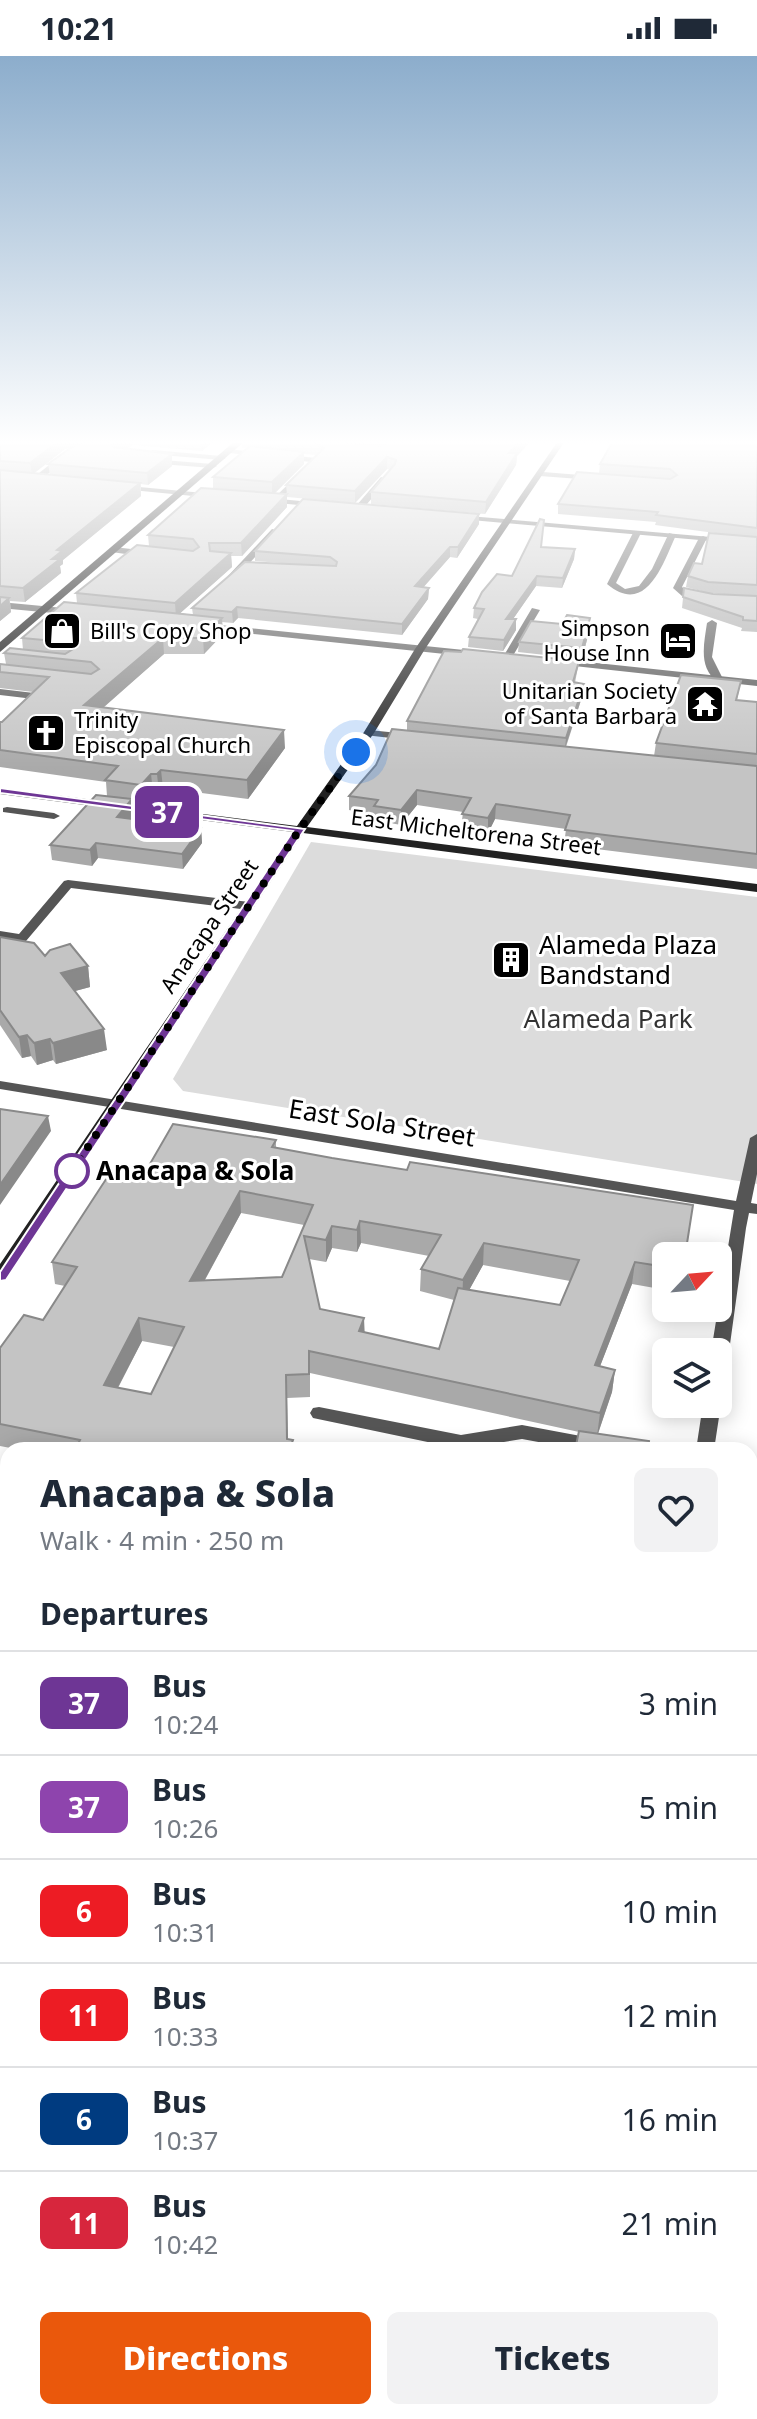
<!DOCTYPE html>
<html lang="en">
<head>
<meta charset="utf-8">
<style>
	body { margin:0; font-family:"Noto Sans",sans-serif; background:#f2f2f3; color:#1f2937; height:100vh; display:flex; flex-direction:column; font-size:30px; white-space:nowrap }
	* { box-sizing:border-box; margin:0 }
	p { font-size:26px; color:#747a83 }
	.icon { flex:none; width:44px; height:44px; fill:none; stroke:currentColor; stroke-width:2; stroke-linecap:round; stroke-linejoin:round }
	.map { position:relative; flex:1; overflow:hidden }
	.drawer { position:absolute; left:0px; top:1386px; width:758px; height:978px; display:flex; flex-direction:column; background:#fff; border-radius:24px 24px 0 0; box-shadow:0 4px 20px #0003 }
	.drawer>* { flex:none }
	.badge { padding:0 16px; border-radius:12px; font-size:28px; line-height:52px }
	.needle { width:52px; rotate:64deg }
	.fabs { position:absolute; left:652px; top:1186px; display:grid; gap:16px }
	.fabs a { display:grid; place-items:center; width:80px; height:80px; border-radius:12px; background:#fff; box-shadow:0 4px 20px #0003; font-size:40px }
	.you { position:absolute; width:40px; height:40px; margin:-20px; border:6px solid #fff; border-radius:50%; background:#1a73e8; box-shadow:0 0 0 12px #1a73e833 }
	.map>.badge { position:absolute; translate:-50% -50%; box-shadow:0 0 0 4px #fff }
	h2 { padding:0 40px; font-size:30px; line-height:72px }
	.round { display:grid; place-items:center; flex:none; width:84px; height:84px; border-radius:12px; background:#f2f2f3 }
	.head { display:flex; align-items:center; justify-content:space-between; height:136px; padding:0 40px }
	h1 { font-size:38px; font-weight:800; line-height:60px }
	.action { display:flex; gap:16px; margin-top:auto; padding:16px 40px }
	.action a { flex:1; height:92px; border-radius:12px; background:#ea580c; color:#fff; font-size:32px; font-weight:800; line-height:92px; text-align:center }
	.action a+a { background:#f2f2f3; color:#1f2937 }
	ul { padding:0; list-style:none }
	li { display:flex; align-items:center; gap:24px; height:104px; padding:0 40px; border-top:2px solid #e0e1e3 }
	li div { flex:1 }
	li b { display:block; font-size:30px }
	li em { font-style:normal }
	li .badge { min-width:88px; font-weight:700; text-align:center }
	.status { display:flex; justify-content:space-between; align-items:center; height:56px; padding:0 40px; background:#fff; direction:ltr }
	.status svg { height:22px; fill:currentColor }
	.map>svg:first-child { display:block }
	.green { fill:#dcdcdc }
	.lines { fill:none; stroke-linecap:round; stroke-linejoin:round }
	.lane { fill:#555; fill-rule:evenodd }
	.street { fill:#555; fill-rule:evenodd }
	.secondary { fill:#222; fill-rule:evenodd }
	.primary { fill:#000; fill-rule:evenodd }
	.wall { fill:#a9a9a9; fill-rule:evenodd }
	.shaded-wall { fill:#898989 }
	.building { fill:#c4c4c4; stroke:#898989; stroke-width:2; fill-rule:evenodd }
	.line { fill:#6e3695; stroke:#fff; stroke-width:2 }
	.walk { stroke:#000; stroke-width:8; stroke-dasharray:0 14.4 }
	.stop-dot { fill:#fff; stroke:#6e3695; stroke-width:4 }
	.labels { text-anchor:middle; stroke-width:6; stroke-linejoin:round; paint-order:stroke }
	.far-poi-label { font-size:22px; fill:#000; stroke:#fff; text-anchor:end }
	.far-street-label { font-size:22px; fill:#000; stroke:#fff }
	.poi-label { font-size:26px; fill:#000; stroke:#fff; text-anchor:start }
	.park-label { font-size:26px; fill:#333; stroke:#fff }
	.street-label { font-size:26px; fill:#000; stroke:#fff }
	.stop-label { font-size:26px; font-weight:bold; fill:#000; stroke:#fff; text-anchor:start }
</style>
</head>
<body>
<div class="status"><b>10:21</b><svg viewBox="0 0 49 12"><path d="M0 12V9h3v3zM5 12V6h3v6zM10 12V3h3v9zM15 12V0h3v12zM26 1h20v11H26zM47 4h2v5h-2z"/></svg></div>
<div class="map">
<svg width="757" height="2363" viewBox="0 0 757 2363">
	<rect width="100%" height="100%" fill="#fff"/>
	<path class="green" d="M311,786l446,55v287l-574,-93 -10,-12z"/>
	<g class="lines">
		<path class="lane" d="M97,385h10l-35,15 -35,26 -7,-2 36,-28z
			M227,393l90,9 4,2 -45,43 -3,-4 38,-37 -81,-9z
			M152,394l70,6 4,2 -4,2 -73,-6z
			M150,403l63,5 4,2 -4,2 -66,-5z
			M543,416l50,4 4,2 -4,2 -53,-4z
			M381,421l7,2 -26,31h-6v-4z
			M272,473l7,2 -45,49h-6v-4z
			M634,475l7,2 -25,50 9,6 14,-3 13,-17 17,-36 7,2c-13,29 -30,82 -69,49z
			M703,480l4,2 -25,49 6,5 19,5 1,2 -4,3 -22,-6 -9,-8 26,-50z
			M114,491l34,4 4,3 -4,3 -37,-5v-4z
			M532,552l8,2 -29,49h-6l-2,-2z
			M712,564l5,3 -5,34 11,22 -5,3c-20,-14 -14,-38 -11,-59z
			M0,633l34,4 5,3 -5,3 -34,-4z
			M7,751l47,6 6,3 -6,3 -51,-7v-4z
			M68,824l181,22 6,4 -6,4 -178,-22 -45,53 -26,-2v-8l19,3 45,-53z
			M319,1351l142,28 61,-10 96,18 6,2 3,5h-45l-60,-11 -61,10 -148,-31 -3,-5 3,-5z
			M0,1853l8,2v22l-8,-2z
			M0,2099l8,3v26l-8,-3z"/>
		<path class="street" d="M118,429l96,9 4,2 -4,2 -93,-9z
			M269,442l52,5 4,2 -4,2 -55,-5z
			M457,459l300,26v4l-297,-26z
			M0,546l74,7 5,3 -5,3 -74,-7z
			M200,567l264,27 5,3 -5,3 -267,-28v-4z
			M559,603l198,21v6l-201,-22 -2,-2z
			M369,674l39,4 5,3 -5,3 -43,-5 -1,-2z
			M0,1025l736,120 14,-63 7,-4v40l-6,29 6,1v10l-8,-1 -3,15 -19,138 -3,4 -6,2v-20h-7l23,-142 -734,-121z
			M718,1343l3,5 -7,46h-18l7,-46h15z
			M0,1559l8,2v16l-8,-2z
			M750,1736l7,2v20l-7,-2z
			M750,2276l7,2v28l-7,-2z
			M521,2356h28v7h-30z"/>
		<path class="secondary" d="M558,385h7l-140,208 -51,84 -67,94 450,57v8l-454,-59 -297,447 -6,1v-17l293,-432 -293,-38v-6l297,38 67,-94 51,-83z"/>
		<path class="primary" d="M235,385h10l-245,211v-10z"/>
	</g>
	<path class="wall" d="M0,385h214l-12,10 -69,-6 -7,4 46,5v12l-24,19 -7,-1v12l-78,64v4l-3,2 1,7 -36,29 -15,-1 1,11 -11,9zM71,392l-23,16 2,11 -16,-2 31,-24z
		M242,385h102l-1,2 12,1v-3h176l-14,15 -1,9 -31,49 -114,-10v-12l19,-22 -3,-1 -32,34 -68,-6v10l-45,49h-11l1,11 -52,46 13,2 -1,-7 89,-45 -26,-2v-10l224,-27 -22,34 -7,-1 -27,30 6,1 -1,11 -26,36 -164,-17 -5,5 -11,-1 1,12 -19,20h-40l-61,53 182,41 -37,51 -85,-11 -4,5 -6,-1 -10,11 -11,-1 2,12 -4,4 71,10 1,15 -19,26 -85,-11 -6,8 -40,-6 -2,-15 57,-49 -1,-14 -106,-15v-45h2l31,-30 -33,-4v-24h6l-2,-11 19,-3 -1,-12 55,-35 -1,-10 73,-47 -1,-11 65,-46v-12l34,-29h-5zM304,398l12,1 -30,30 1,9h-13l30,-30z
		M757,385v155l-50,-3 6,1 44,2v36l-16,-1 1,-3 -60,-20 2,-20 21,4 -19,-5 2,-11 14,-12 28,-29 -75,-10 1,-3 -98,-8v-10l41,-31 1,-9z
		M541,491l34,2 -1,10 -12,29 -26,-2 -23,33h3v11l-13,21 -35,-4 1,-10 9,-18 -5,-1 1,-10 38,-32z
		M590,562v10l-8,31 -64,-7 1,-10 43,-18z
		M579,605l-4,22 9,1 -1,10 -17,53 88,9 2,-13 85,-62 -4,19 20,2v167l-193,-24 2,-16 -71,-10 -7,14 -27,-4 2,-17 -46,-7 -16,20 -27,-5v-5l-25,-5v-14l58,-65v-10z
		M0,881l45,19 43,10 2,21 -15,4 32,59 -51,14 -3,-4 -16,5 -6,-9 -9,2 -22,-33z
		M276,1084v8l390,108v34l-34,-6 -32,82 15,4 -3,22 -14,42 -19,-2 -269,-59v24l-23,1 1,42 5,10h-272l-21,-4v-98l43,-28 22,-34 -10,-2 -3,-22 91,-86zM241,1157l63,12 -22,52 -77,3zM361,1187l68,13 -8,13 -1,22 34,9 -15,49 -75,-17 -44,-23 -11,-50 17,3 6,-14 25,4zM483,1209l87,16 -10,24 -91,-15zM142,1285l32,6 -23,47 -33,-6z
		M750,1448l7,2v255l-7,-2z
		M0,1592l8,2v113l-8,-2z
		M750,1776l7,2v74l-7,-2z
		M750,1923l7,2v217l-7,-2z
		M0,2236l8,2v118h165l-2,7h-171z"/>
	<path class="shaded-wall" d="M59,385h36l-30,8 -33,26 -2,-12z
		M116,385h17v4l-21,10 -1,-12z
		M201,385h13l-12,10z
		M520,385h11l-14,15 -1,9 -31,49 1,-12 23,-49z
		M304,396v12l-32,32v-14z
		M172,398v12l-24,19 -1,-12z
		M387,401v12l-32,34v-12z
		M140,427l1,13 -78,64v4l-3,2 1,7 -36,29 -2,-14 29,-29 5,-9z
		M287,438v13l-45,49 -1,-13z
		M479,458v10l-22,34 1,-11z
		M450,491v10l-35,40v-11z
		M575,493l-1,10 -12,29 1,-10z
		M231,497l1,14 -56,50 -1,-14z
		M537,520l-1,10 -30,43v-10z
		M429,532l-1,11 -26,36v-11z
		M9,542l2,14 -11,9v-15z
		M237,551l1,11 -5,5 -1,-11z
		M222,562l1,16 -19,20 -1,-16z
		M590,562v10l-8,31v-11z
		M516,563v11l-13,21 1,-11z
		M163,582l1,16 -78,69 -2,-18z
		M584,628l-1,10 -18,54 1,-10z
		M284,674l1,18 -37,51 -1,-19z
		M161,714l2,18 -4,5 -2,-19z
		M151,718l2,18 -10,11 -2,-18z
		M417,734v15l-16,20v-15z
		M132,743l2,15 -15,18 -2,-15z
		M496,748l-1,15 -7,14v-15z
		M201,772l1,15 -19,26 -1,-15z
		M96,787l2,15 -6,8 -2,-16z
		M88,910l2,21 -26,7 -3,-21z
		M104,973l3,21 -51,14 -3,-21z
		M27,979l4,21 -9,2 -3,-21z
		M50,983l3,21 -16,5 -3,-22z
		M48,1060l3,15 -51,74v-20z
		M240,1135l1,22 -49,90 -2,-22z
		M360,1165l1,22 -4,9v-22z
		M332,1170v22l-6,14v-22z
		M484,1187l-1,22 -21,38 1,-23z
		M635,1206l-3,22 -40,103 3,-22z
		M139,1262l3,23 -35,67 -3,-23z
		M364,1262l1,22 -6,-9z
		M615,1314l-3,22 -15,44 3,-23z
		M162,2356h11l-2,7h-11z"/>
	<path class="building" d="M0,385h59l-29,22 -30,-2z
		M86,385h30l-5,2 3,4 58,7 -25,19 -99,-9 24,-17z
		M296,385h31l54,5 7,-4 -1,-1h133l-11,12h8l-31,49 -115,-10 24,-28 1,-4 -9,-3 -32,34 -69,-6 38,-37 -7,-5z
		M613,385h144v87l-101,-13 2,-3 -100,-8 19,-32 93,7 7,-4 -7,-6 -70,-5z
		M250,390l54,6 -32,30 -59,-5z
		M0,414l140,13 -83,67 5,1 -10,8h8l-37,29 -23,-2z
		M201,432l86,6 -46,49h-32l1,8 21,2 -56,50 -99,-10 61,-48 56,6 6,-4 -6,-8 -45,-4z
		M303,443l176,15 -21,33h-8l-35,39 14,2 -27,36 -165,-17 -5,5 -40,-4 53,-46 91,4 1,-4 -7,-5 -75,-6z
		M540,463l4,1 -3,27 34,2 -12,29 -26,-2 -31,43h10l-12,21 -35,-3 15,-28 -10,-1 8,-16 15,-18 15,2z
		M709,477l48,4v48l-49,-3 -20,-6 6,-13 8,1z
		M684,532l29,6 44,2v25l-14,-1v-3l-60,-20z
		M0,541l9,1 -9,8z
		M64,546l158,16 -19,20h-40l-79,67 200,25 -37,50 -86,-10 -4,4h-6l-10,11 -36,-5 13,-14 -118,-16v-28h2l47,-45 -49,-5v-8l91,10 8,-5 -8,-7 -87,-9 6,-5 55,6 8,-5 -8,-7 -43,-4z
		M567,559l23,3 -8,30 -63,-6 12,-21 31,3z
		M463,593l116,12 -6,21 11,2 -18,54 -159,-17 37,-70 17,1z
		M681,619l60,6 -5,19 21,2v52l-101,-11z
		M392,673l365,37v88l-192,-24 5,-15 -74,-11 -8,14 -26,-4 9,-16 -54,-8 -16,20 -27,-4 4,-6 -29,-4 27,-31z
		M96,739l36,4 -15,18 84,11 -19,26 -86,-11 -6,7 -40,-5z
		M0,881l34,6 11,13 5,-6 20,-6 18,22 -27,7 43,56 -51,14 -3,-4 -16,4 -7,-8 -8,2 -19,-27z
		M0,1053l48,7 -48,69z
		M173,1068l103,16 -4,7 60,11 75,12 3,-8 283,43 -8,51h-19v11l-31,-5 -40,103 20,5 -15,43 -291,-62v23l-23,1 1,64 6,1 -4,10h-214l5,-10 -80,-16v-76l24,-33 19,5 34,-53 -25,-5 60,-92 31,6zM240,1135l73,14 -31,72 -92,4zM360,1165l81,14 -20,34 42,11 21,-37 95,17 -19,45 -102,-17 -19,61 -80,-18 5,-13 -44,-9 -16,-73 22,4 6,-14 25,4zM139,1262l45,9 -33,67 -47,-9z
		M579,1375l70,10 -1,9h-73z
		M359,1388l30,6h-32z
		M750,1448l7,2v228l-7,-2z
		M0,1592l8,2v89l-8,-2z
		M750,1776l7,2v53l-7,-2z
		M750,1923l7,2v199l-7,-2z
		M0,2236l8,2v113l-8,-3z
		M23,2356h139l-2,7h-117z
		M599,2356h137l-1,7h-138z"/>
	<linearGradient id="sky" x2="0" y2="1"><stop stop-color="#8cadcc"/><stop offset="0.54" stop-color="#fff"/><stop offset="1" stop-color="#fff" stop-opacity="0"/></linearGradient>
	<rect width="757" height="716" fill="url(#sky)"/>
	<path class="line" d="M0,732l305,41 -299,451 -6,1v-9l293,-441 -293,-38z"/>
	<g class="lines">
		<path class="walk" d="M72,1115l228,-342 56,-77"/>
	</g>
	<defs>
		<symbol id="shop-square" viewBox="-11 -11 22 22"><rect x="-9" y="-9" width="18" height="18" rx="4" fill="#000" stroke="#fff"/><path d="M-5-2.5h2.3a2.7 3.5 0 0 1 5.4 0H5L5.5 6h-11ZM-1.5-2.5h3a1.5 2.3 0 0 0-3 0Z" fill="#fff"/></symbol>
		<symbol id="hotel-square" viewBox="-11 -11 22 22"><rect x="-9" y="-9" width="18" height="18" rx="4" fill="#000" stroke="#fff"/><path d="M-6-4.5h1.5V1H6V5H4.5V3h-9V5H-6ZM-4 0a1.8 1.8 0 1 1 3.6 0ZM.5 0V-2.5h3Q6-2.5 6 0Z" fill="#fff"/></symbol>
		<symbol id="temple-square" viewBox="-11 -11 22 22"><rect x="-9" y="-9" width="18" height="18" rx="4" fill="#000" stroke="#fff"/><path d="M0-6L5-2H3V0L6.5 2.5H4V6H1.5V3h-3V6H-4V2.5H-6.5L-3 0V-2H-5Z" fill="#fff"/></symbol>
		<symbol id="church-square" viewBox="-11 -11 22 22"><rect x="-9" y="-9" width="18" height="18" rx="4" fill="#000" stroke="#fff"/><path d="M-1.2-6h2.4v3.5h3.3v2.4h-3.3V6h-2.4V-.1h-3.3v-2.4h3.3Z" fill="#fff"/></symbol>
		<symbol id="building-square" viewBox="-11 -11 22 22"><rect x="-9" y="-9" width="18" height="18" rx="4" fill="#000" stroke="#fff"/><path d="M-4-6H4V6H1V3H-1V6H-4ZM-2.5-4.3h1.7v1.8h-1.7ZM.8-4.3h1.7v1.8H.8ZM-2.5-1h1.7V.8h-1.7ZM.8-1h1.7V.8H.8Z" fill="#fff"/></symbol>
	</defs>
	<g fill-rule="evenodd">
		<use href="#shop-square" x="40" y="553" width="44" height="44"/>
		<use href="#hotel-square" x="656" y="563" width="44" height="44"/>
		<use href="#temple-square" x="683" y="626" width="44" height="44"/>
		<use href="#church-square" x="24" y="655" width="44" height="44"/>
		<use href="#building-square" x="489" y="882" width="44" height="44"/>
	</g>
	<circle class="stop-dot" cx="72" cy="1115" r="16"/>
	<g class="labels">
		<g class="far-poi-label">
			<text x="650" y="580">Simpson<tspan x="650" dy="25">House Inn</tspan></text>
			<text x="90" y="583" text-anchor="start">Bill's Copy Shop</text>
			<text x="677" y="643">Unitarian Society<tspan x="677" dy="25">of Santa Barbara</tspan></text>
			<text x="74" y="672" text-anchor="start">Trinity<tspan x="74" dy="25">Episcopal Church</tspan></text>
		</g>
		<g class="far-street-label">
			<text transform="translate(476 776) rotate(7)" y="8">East Micheltorena Street</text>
			<text transform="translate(209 870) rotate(-56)" y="8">Anacapa Street</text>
		</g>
		<g class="poi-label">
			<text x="539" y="898">Alameda Plaza<tspan x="539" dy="30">Bandstand</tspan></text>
		</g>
		<g class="park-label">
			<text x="608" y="972">Alameda Park</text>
		</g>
		<g class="street-label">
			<text transform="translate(382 1067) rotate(9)" y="9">East Sola Street</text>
		</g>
		<g class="stop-label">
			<text x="96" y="1124">Anacapa &amp; Sola</text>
		</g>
	</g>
</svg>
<div class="fabs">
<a><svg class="needle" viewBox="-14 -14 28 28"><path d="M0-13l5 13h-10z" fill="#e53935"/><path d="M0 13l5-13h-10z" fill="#747a83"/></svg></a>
<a><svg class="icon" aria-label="layers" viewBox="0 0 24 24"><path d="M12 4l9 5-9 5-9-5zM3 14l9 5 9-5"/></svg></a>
</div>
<div class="you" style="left:356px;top:696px"></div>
<b class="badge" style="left:167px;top:756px;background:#6e3695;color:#fff">37</b>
<section class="drawer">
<div class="head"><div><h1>Anacapa &amp; Sola</h1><p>Walk · 4 min · 250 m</p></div><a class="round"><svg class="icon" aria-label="heart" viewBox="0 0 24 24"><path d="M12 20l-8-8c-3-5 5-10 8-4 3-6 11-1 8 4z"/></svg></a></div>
<h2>Departures</h2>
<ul>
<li><span class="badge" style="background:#6e3695;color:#fff">37</span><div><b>Bus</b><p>10:24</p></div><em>3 min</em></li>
<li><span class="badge" style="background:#8e44ad;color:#fff">37</span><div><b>Bus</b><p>10:26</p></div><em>5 min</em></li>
<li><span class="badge" style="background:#ed1c24;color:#fff">6</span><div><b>Bus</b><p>10:31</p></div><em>10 min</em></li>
<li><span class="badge" style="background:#ed1c24;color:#fff">11</span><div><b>Bus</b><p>10:33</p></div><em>12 min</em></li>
<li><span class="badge" style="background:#003b80;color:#fff">6</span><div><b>Bus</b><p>10:37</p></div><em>16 min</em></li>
<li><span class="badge" style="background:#d7263d;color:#fff">11</span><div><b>Bus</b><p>10:42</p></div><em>21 min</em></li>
</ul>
<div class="action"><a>Directions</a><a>Tickets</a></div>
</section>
</div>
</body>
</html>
